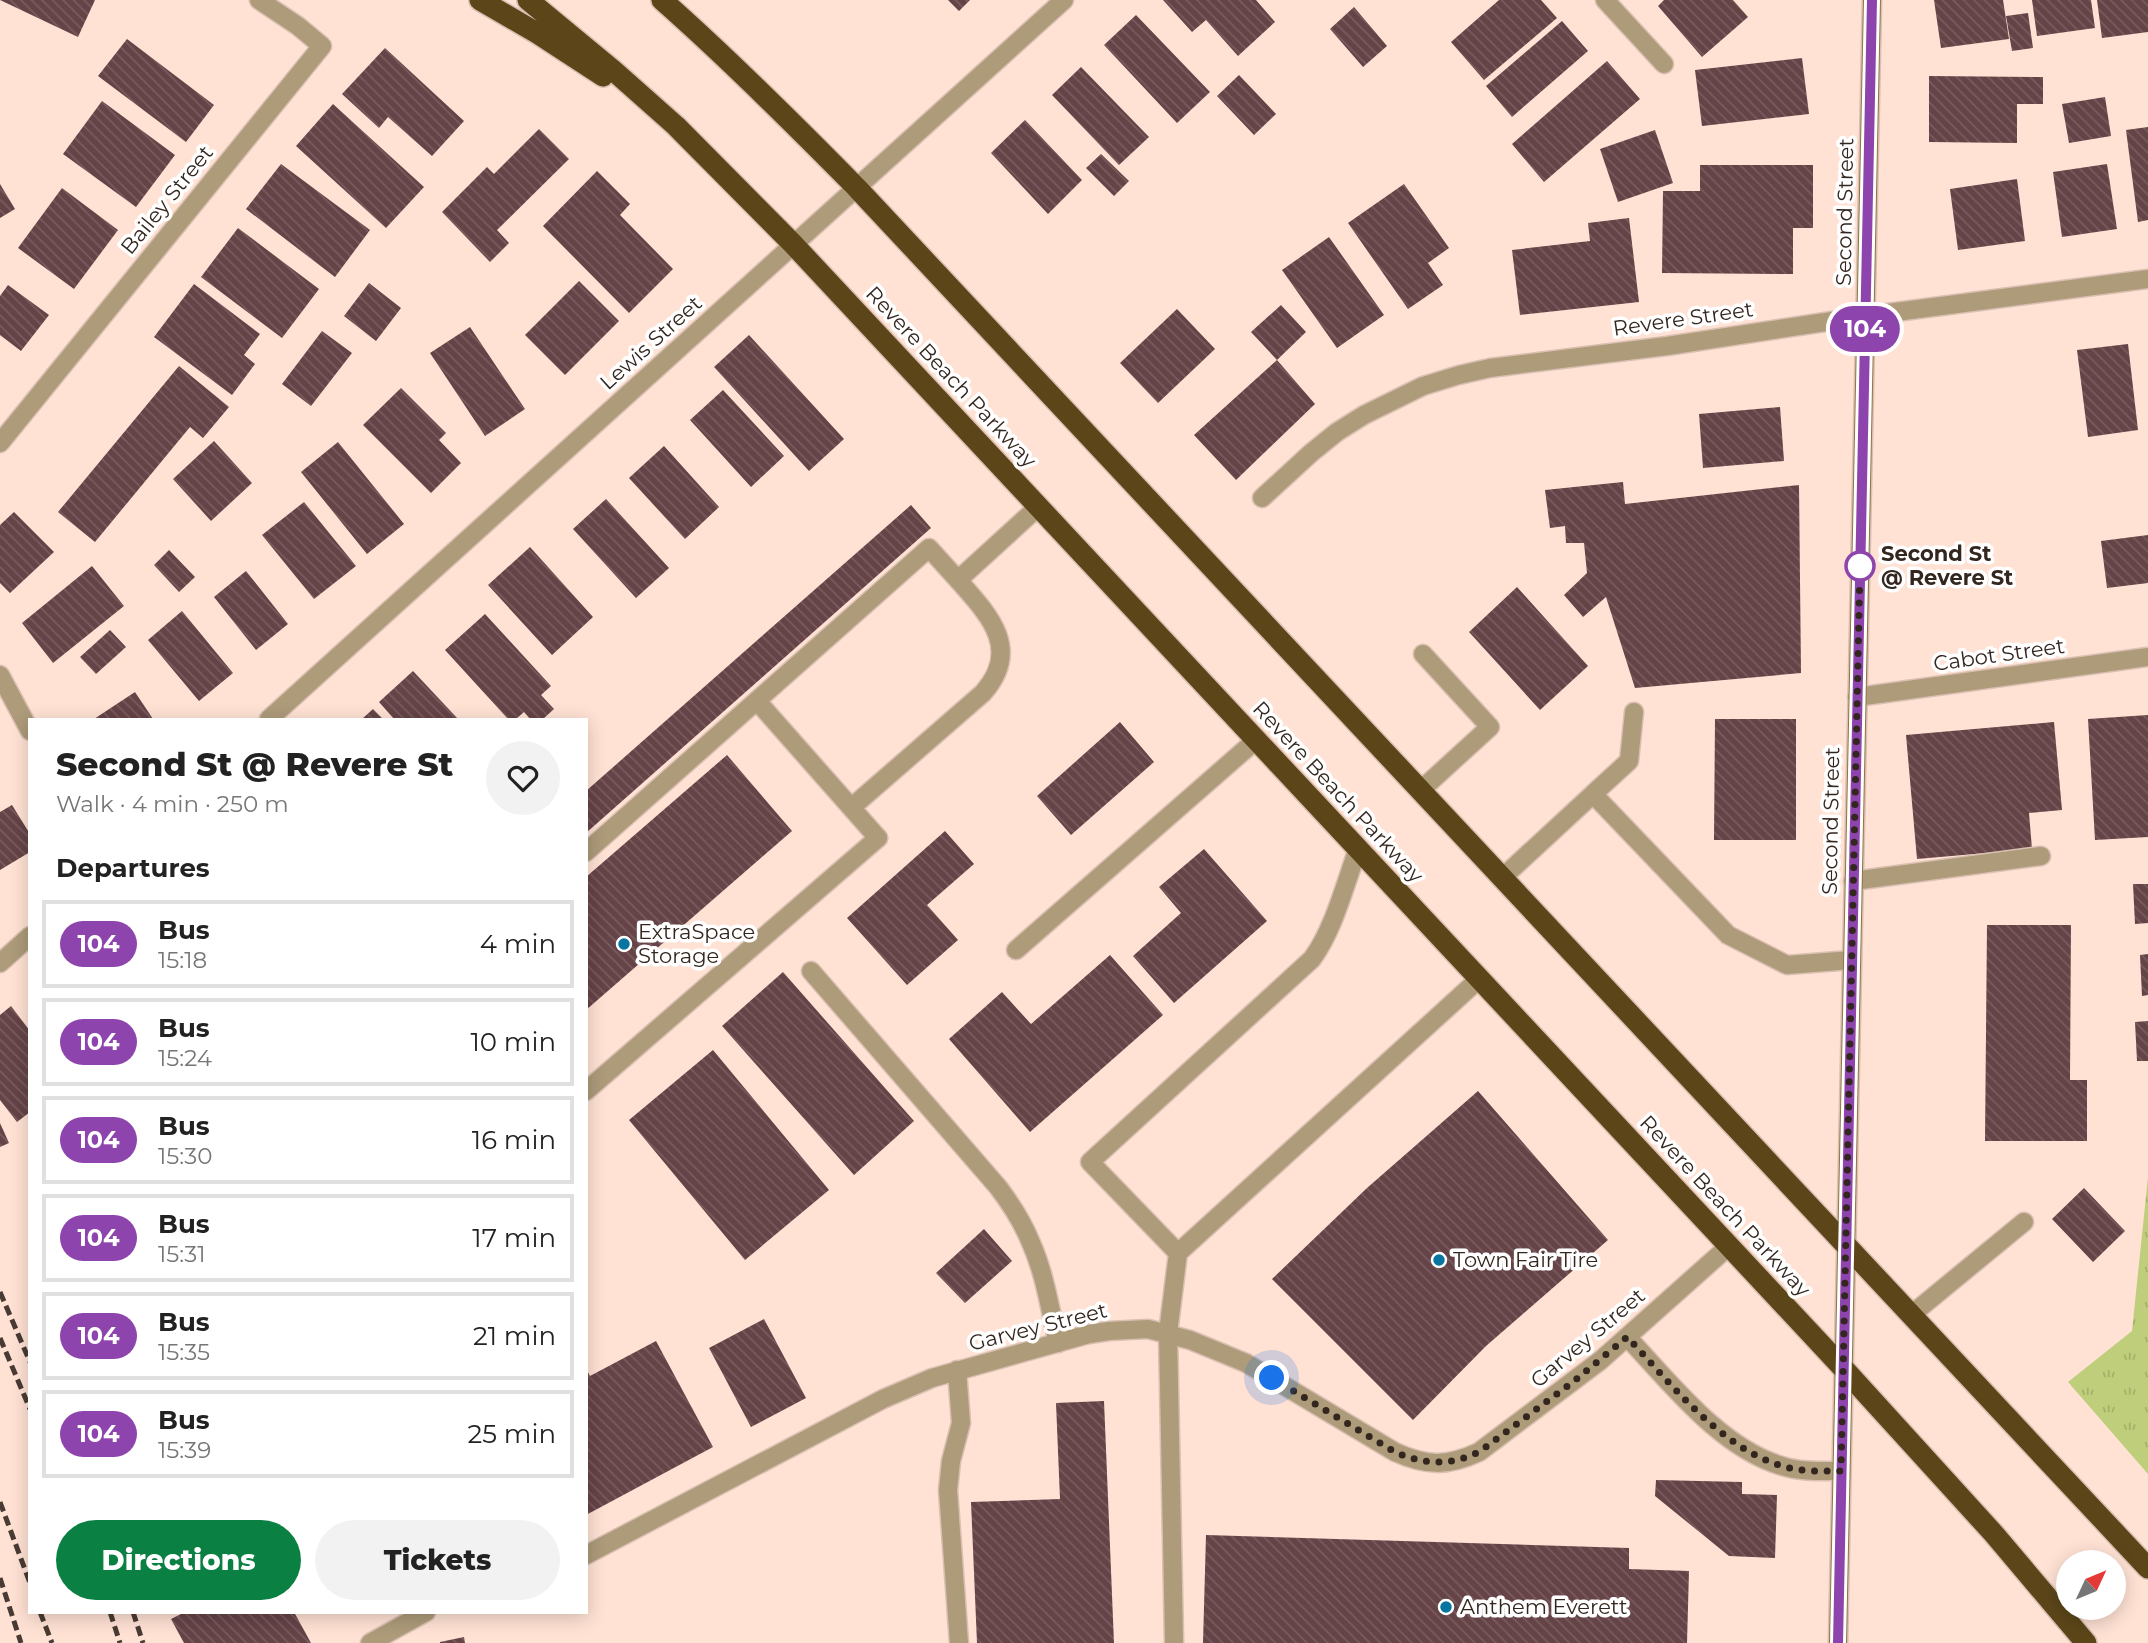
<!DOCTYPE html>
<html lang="en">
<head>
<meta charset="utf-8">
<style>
	body { margin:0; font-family:Montserrat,sans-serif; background:#f2f2f2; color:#222; height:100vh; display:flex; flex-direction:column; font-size:26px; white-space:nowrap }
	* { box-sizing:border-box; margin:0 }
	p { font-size:23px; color:#767676 }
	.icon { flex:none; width:38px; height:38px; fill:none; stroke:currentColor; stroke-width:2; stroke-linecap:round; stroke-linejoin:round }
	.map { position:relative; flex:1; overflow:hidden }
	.side { position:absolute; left:28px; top:718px; width:560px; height:896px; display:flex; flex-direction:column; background:#fff; border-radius:0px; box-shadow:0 4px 18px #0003 }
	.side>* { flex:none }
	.badge { padding:0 14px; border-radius:23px; font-size:24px; line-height:46px }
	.needle { width:46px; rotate:46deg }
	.buttons { position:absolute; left:2056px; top:1550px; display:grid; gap:14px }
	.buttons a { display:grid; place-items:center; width:70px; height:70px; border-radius:50%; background:#fff; box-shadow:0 4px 18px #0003; font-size:35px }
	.you { position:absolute; width:35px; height:35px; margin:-18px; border:5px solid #fff; border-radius:50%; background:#1a73e8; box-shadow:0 0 0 10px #1a73e833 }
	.map>.badge { position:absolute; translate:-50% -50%; box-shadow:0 0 0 4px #fff }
	h2 { padding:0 28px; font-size:26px; line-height:63px }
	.round { display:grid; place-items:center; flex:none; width:74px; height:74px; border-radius:37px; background:#f2f2f2 }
	.headline { display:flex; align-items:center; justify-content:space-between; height:119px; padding:0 28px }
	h1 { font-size:33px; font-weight:800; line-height:52px }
	.action { display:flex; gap:14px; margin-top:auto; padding:14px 28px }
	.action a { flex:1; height:80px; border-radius:42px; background:#0b8043; color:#fff; font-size:28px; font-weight:800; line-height:80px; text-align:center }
	.action a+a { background:#f2f2f2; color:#222 }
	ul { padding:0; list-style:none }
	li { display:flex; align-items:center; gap:21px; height:88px; margin:0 14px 10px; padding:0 14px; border:4px solid #e0e0e0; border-radius:0px }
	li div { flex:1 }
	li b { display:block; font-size:26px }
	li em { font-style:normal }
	li .badge { min-width:77px; font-weight:700; text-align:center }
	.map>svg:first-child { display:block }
	.grass { fill:url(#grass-tufts) }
	.building { fill:url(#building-back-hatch) }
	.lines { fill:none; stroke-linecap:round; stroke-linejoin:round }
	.lane-casing { stroke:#dac0b3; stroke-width:21 }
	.street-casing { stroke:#dac0b3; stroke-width:21 }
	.secondary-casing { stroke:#dac0b3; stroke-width:21 }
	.highway-casing { stroke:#dac0b3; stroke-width:24 }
	.lane { stroke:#ad9b7a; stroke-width:18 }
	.street { stroke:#ad9b7a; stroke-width:18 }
	.secondary { stroke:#907541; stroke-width:18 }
	.highway { stroke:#5c4619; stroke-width:21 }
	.rail { stroke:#493b33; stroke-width:5; stroke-dasharray:10 5; stroke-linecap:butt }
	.line-casing { stroke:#fff; stroke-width:16 }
	.line { stroke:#8e44ad; stroke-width:10 }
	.walk { stroke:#33261f; stroke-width:7; stroke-dasharray:0 12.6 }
	.stop-dot { fill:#fff; stroke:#8e44ad; stroke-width:3.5 }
	.poi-dot { fill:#07759f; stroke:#fff; stroke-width:2.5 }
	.labels { text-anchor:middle; stroke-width:7; stroke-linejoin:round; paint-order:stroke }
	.street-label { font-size:21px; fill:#33261f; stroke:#fff }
	.stop-label { font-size:21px; font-weight:bold; fill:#33261f; stroke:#fff; text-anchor:start }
	.poi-label { font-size:21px; fill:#33261f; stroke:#fff; text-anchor:start }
</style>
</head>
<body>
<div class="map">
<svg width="2148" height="1643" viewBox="0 0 2148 1643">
	<defs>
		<pattern id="grass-tufts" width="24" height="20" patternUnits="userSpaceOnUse" patternTransform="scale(1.75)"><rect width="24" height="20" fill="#bece7a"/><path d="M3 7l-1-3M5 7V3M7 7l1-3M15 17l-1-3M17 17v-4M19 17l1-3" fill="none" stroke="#a4b169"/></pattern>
		<pattern id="building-back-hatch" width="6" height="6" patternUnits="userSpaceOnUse" patternTransform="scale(1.75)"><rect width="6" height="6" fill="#654347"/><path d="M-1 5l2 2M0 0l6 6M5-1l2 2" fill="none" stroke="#785c5e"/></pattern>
	</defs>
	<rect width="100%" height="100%" fill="#ffe2d4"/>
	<path class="grass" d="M2148,1177v297l-80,-92 64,-51z"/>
	<path class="building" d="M0,0h95l-17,37z
		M948,0h22l-11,11z
		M1163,0h93l19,22 -37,34 -32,-36 -14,12z
		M1499,0h42l16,18 -73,62 -33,-38z
		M1664,0h69l15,17 -46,40 -44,-51z
		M1934,0h69l6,39 -68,9z
		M2032,0h59l4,28 -58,8z
		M2097,0h51v32l-46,6z
		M1354,7l33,39 -24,21 -33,-38z
		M2028,13l5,35 -21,3 -6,-35z
		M1136,15l74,77 -33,31 -73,-78z
		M1562,21l26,30 -76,66 -26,-31z
		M127,39l87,66 -28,37 -88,-66z
		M385,48l79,73 -32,35 -44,-39 -9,11 -37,-34z
		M1802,58l7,56 -107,12 -7,-56z
		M1607,61l33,38 -96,83 -32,-38z
		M1081,67l68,70 -30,28 -67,-70z
		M1239,75l37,39 -22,21 -37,-39z
		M1929,76l114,1v27h-26v39l-88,-1z
		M2105,97l6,39 -42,7 -7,-39z
		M102,101l73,54 -39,52 -73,-53z
		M333,104l91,83 -38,41 -90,-82z
		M1025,120l57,60 -34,34 -57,-61z
		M2148,127v93l-10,2 -12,-92z
		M539,129l30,30 -72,71 12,13 -19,19 -48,-50 45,-45 7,7z
		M1655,130l18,53 -55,19 -18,-53z
		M1101,154l28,27 -15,15 -28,-28z
		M281,164l89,66 -35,47 -89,-68z
		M2107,164l10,65 -55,8 -9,-65z
		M1700,165h113v63h-20v46l-131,-1 1,-82h37z
		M597,171l33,33 -10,11 53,54 -44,44 -86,-87z
		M2017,179l8,62 -67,9 -8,-61z
		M0,184l15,25 -15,9z
		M1404,184l45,64 -21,15 15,22 -35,24 -60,-86z
		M62,188l56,42 -44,59 -56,-41z
		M1629,218l10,84 -119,13 -8,-65 78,-9 -2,-18z
		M238,228l81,61 -37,49 -81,-61z
		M1329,237l55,78 -47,33 -55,-78z
		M579,281l40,40 -54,54 -40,-40z
		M369,283l32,25 -25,33 -32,-25z
		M194,284l66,50 -16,21 11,9 -23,31 -78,-58z
		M8,285l41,30 -28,36 -21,-16v-39z
		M1281,305l25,27 -29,28 38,44 -79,76 -42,-45 83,-75 -26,-28z
		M1177,309l38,40 -57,54 -38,-40z
		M470,327l55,82 -40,27 -55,-83z
		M322,331l30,22 -41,53 -29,-22z
		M749,335l95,104 -35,32 -95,-104z
		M2128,344l10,86 -50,7 -11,-87z
		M179,366l50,41 -26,31 -13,-11 -95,115 -37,-30z
		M401,388l45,45 -7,7 22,23 -30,30 -68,-68z
		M723,390l61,66 -33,31 -61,-67z
		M1780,407l4,54 -81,7 -4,-54z
		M214,441l38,42 -41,38 -38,-42z
		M338,442l66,82 -37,30 -66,-82z
		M664,446l55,61 -34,32 -56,-61z
		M1623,482l2,22 174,-19 2,188 -166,15 -29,-91 -23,20 -19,-22 23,-22 -3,-30h-18l-1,-17 -15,2 -5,-38z
		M606,499l63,69 -33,30 -63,-69z
		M304,502l52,64 -42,33 -52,-64z
		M911,505l20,23 -345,305v-42z
		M14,512l40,40 -44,41 -10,-10v-58z
		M2148,535v48l-41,5 -6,-47z
		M530,547l63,70 -41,38 -64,-70z
		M169,550l26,27 -16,15 -25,-27z
		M92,566l32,40 -71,57 -31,-40z
		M246,571l42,53 -32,26 -42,-53z
		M1517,587l71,79 -48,44 -71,-78z
		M182,611l51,62 -34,28 -51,-61z
		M485,614l66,72 -10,9 13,14 -11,10h-13l-6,-7 -8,7h-8l-63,-69z
		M110,630l16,17 -30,27 -16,-17z
		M413,671l45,48h-64l-15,-17z
		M135,692l18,27h-59z
		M373,709l10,10h-21z
		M2148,715v122l-53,3 -7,-121z
		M1715,719h81v121h-82z
		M1120,722l34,40 -83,73 -34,-39z
		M2054,722l8,88 -33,3 3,36 -115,10 -11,-124z
		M727,755l65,76 -206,179v-133z
		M12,805l18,29v18l-30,18v-58z
		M945,831l29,33 -47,41 31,35 -51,45 -60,-67z
		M1204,849l63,72 -93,82 -41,-47 48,-43 -22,-26z
		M2133,884h15v39l-13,1z
		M1987,925h84l-1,155h17v61h-102z
		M2148,954v41l-6,1 -2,-41z
		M1110,955l53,60 -133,117 -81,-93 53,-47 29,32z
		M783,972l131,149 -60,54 -132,-149z
		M11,1006l19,25v81l-13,10 -17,-22v-85z
		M2148,1021v40h-11l-2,-39z
		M713,1050l116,140 -84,70 -116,-140z
		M1478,1091l130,149 -122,106 -73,74 -141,-141 95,-91z
		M0,1123l9,20 -9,4z
		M2084,1188l41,43 -32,31 -41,-43z
		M984,1229l28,32 -47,42 -29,-30z
		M764,1319l42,79 -55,29 -42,-79z
		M656,1341l57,106 -127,68v-146l4,7z
		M1104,1401l10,242h-137l-6,-141 89,-3 -4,-96z
		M1656,1480l86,2v12l35,1 -2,63 -46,-2 -74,-60z
		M1206,1535l423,13v21l60,2 -2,72h-484z
		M185,1612h109l17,31h-127l-13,-24z
		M464,1637l1,6h-25v-1z"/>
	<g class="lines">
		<defs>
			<path id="lane" d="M757,701l121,137
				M1634,712l-5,49 -36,33 135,141 59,30 65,-5
				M1421,790l69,-63 -67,-73
				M852,807l131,-114c39,-44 6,-78 -25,-113
				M586,852l343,-304 29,32 81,-74
				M1502,878l91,-84
				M1853,881l188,-25
				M1016,950l240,-210
				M811,971l187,216c13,17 25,36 33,56 14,31 19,67 27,100
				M1178,1253l-88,-91 222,-203c22,-30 33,-75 46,-110
				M1911,1315l113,-93
				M1627,1337c43,45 93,111 155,129 19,6 39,5 59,5
				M957,1370l4,53 -10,38 -3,29 11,153
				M1174,1641l-6,-308 10,-80 301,-274
				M370,1643l56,-31"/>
			<path id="street" d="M1605,0l59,64
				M0,443l322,-397 -24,-20 -39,-26
				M1262,498l49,-45 26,-21 27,-17 59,-29 36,-11 31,-7 177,-22 198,-30 283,-37
				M0,675l30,56
				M1857,697l291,-40
				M269,719l795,-719
				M0,963l30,-27
				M586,1091l292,-253
				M586,1555l297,-156 49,-21 157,-44 20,-3 39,-2 42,11 56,23 149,89c31,14 52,15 84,0l122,-92 128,-114"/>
			<path id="secondary" d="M1838,1643l34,-1643"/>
			<path id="highway" d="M480,0l57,33 66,43
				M528,0l86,71 62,55 117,118 1050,1124 151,166 92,109
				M662,0c68,60 131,123 194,187l1292,1381"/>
		</defs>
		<use href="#lane" class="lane-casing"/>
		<use href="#street" class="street-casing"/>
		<use href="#secondary" class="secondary-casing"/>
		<use href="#highway" class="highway-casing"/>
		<use href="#lane" class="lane"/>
		<use href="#street" class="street"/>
		<use href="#secondary" class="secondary"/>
		<use href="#highway" class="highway"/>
		<path class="rail" d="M0,1292l30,70
			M0,1338l30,71
			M0,1502l30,81
			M0,1578l21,65
			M40,1612l12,31
			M110,1612l10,31
			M133,1612l10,31"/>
	</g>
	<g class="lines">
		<defs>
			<path id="line" d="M1838,1643l34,-1643"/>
		</defs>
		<use href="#line" class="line-casing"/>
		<use href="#line" class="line"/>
		<path class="walk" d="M1272,1378l123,74c30,13 54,14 84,0l94,-70 54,-45c43,45 93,111 155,129 19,6 39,5 59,5l19,-905"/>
	</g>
	<circle class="stop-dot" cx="1860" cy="566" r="14"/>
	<g class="poi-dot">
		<circle cx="624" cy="944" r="7"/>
		<circle cx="1439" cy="1260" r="7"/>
		<circle cx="1446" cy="1607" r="7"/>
	</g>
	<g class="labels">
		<g class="street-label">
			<text transform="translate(167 200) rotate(-51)" y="7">Bailey Street</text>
			<text transform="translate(1845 212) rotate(-89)" y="7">Second Street</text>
			<text transform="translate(1683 319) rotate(-8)" y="7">Revere Street</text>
			<text transform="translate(651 343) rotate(-42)" y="7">Lewis Street</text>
			<text transform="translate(951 377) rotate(47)" y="7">Revere Beach Parkway</text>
			<text transform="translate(1999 655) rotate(-8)" y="7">Cabot Street</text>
			<text transform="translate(1338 792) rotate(47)" y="7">Revere Beach Parkway</text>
			<text transform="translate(1831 821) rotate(-89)" y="7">Second Street</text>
			<text transform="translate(1725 1206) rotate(47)" y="7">Revere Beach Parkway</text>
			<text transform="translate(1038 1327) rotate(-14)" y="7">Garvey Street</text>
			<text transform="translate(1588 1338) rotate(-40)" y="7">Garvey Street</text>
		</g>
		<g class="stop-label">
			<text x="1881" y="561">Second St<tspan x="1881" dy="24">@ Revere St</tspan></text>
		</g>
		<g class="poi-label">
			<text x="638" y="939">ExtraSpace<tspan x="638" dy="24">Storage</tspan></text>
			<text x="1453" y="1267">Town Fair Tire</text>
			<text x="1460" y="1614">Anthem Everett</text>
		</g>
	</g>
</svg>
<div class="buttons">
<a><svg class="needle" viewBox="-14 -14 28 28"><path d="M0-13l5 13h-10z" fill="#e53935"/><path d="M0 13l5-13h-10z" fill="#767676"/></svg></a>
</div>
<div class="you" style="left:1272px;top:1378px"></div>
<b class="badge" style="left:1865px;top:329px;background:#8e44ad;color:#fff">104</b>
<section class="side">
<div class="headline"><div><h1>Second St @ Revere St</h1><p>Walk · 4 min · 250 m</p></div><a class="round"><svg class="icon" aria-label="heart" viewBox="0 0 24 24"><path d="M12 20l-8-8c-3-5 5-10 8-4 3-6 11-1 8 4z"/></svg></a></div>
<h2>Departures</h2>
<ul>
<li><span class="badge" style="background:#8e44ad;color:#fff">104</span><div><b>Bus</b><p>15:18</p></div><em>4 min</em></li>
<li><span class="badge" style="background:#8e44ad;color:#fff">104</span><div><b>Bus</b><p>15:24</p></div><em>10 min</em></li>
<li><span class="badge" style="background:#8e44ad;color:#fff">104</span><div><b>Bus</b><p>15:30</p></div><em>16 min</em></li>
<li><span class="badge" style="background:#8e44ad;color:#fff">104</span><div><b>Bus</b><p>15:31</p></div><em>17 min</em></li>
<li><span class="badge" style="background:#8e44ad;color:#fff">104</span><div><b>Bus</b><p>15:35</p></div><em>21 min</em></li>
<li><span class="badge" style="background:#8e44ad;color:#fff">104</span><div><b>Bus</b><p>15:39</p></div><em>25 min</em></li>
</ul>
<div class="action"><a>Directions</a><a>Tickets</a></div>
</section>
</div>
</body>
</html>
